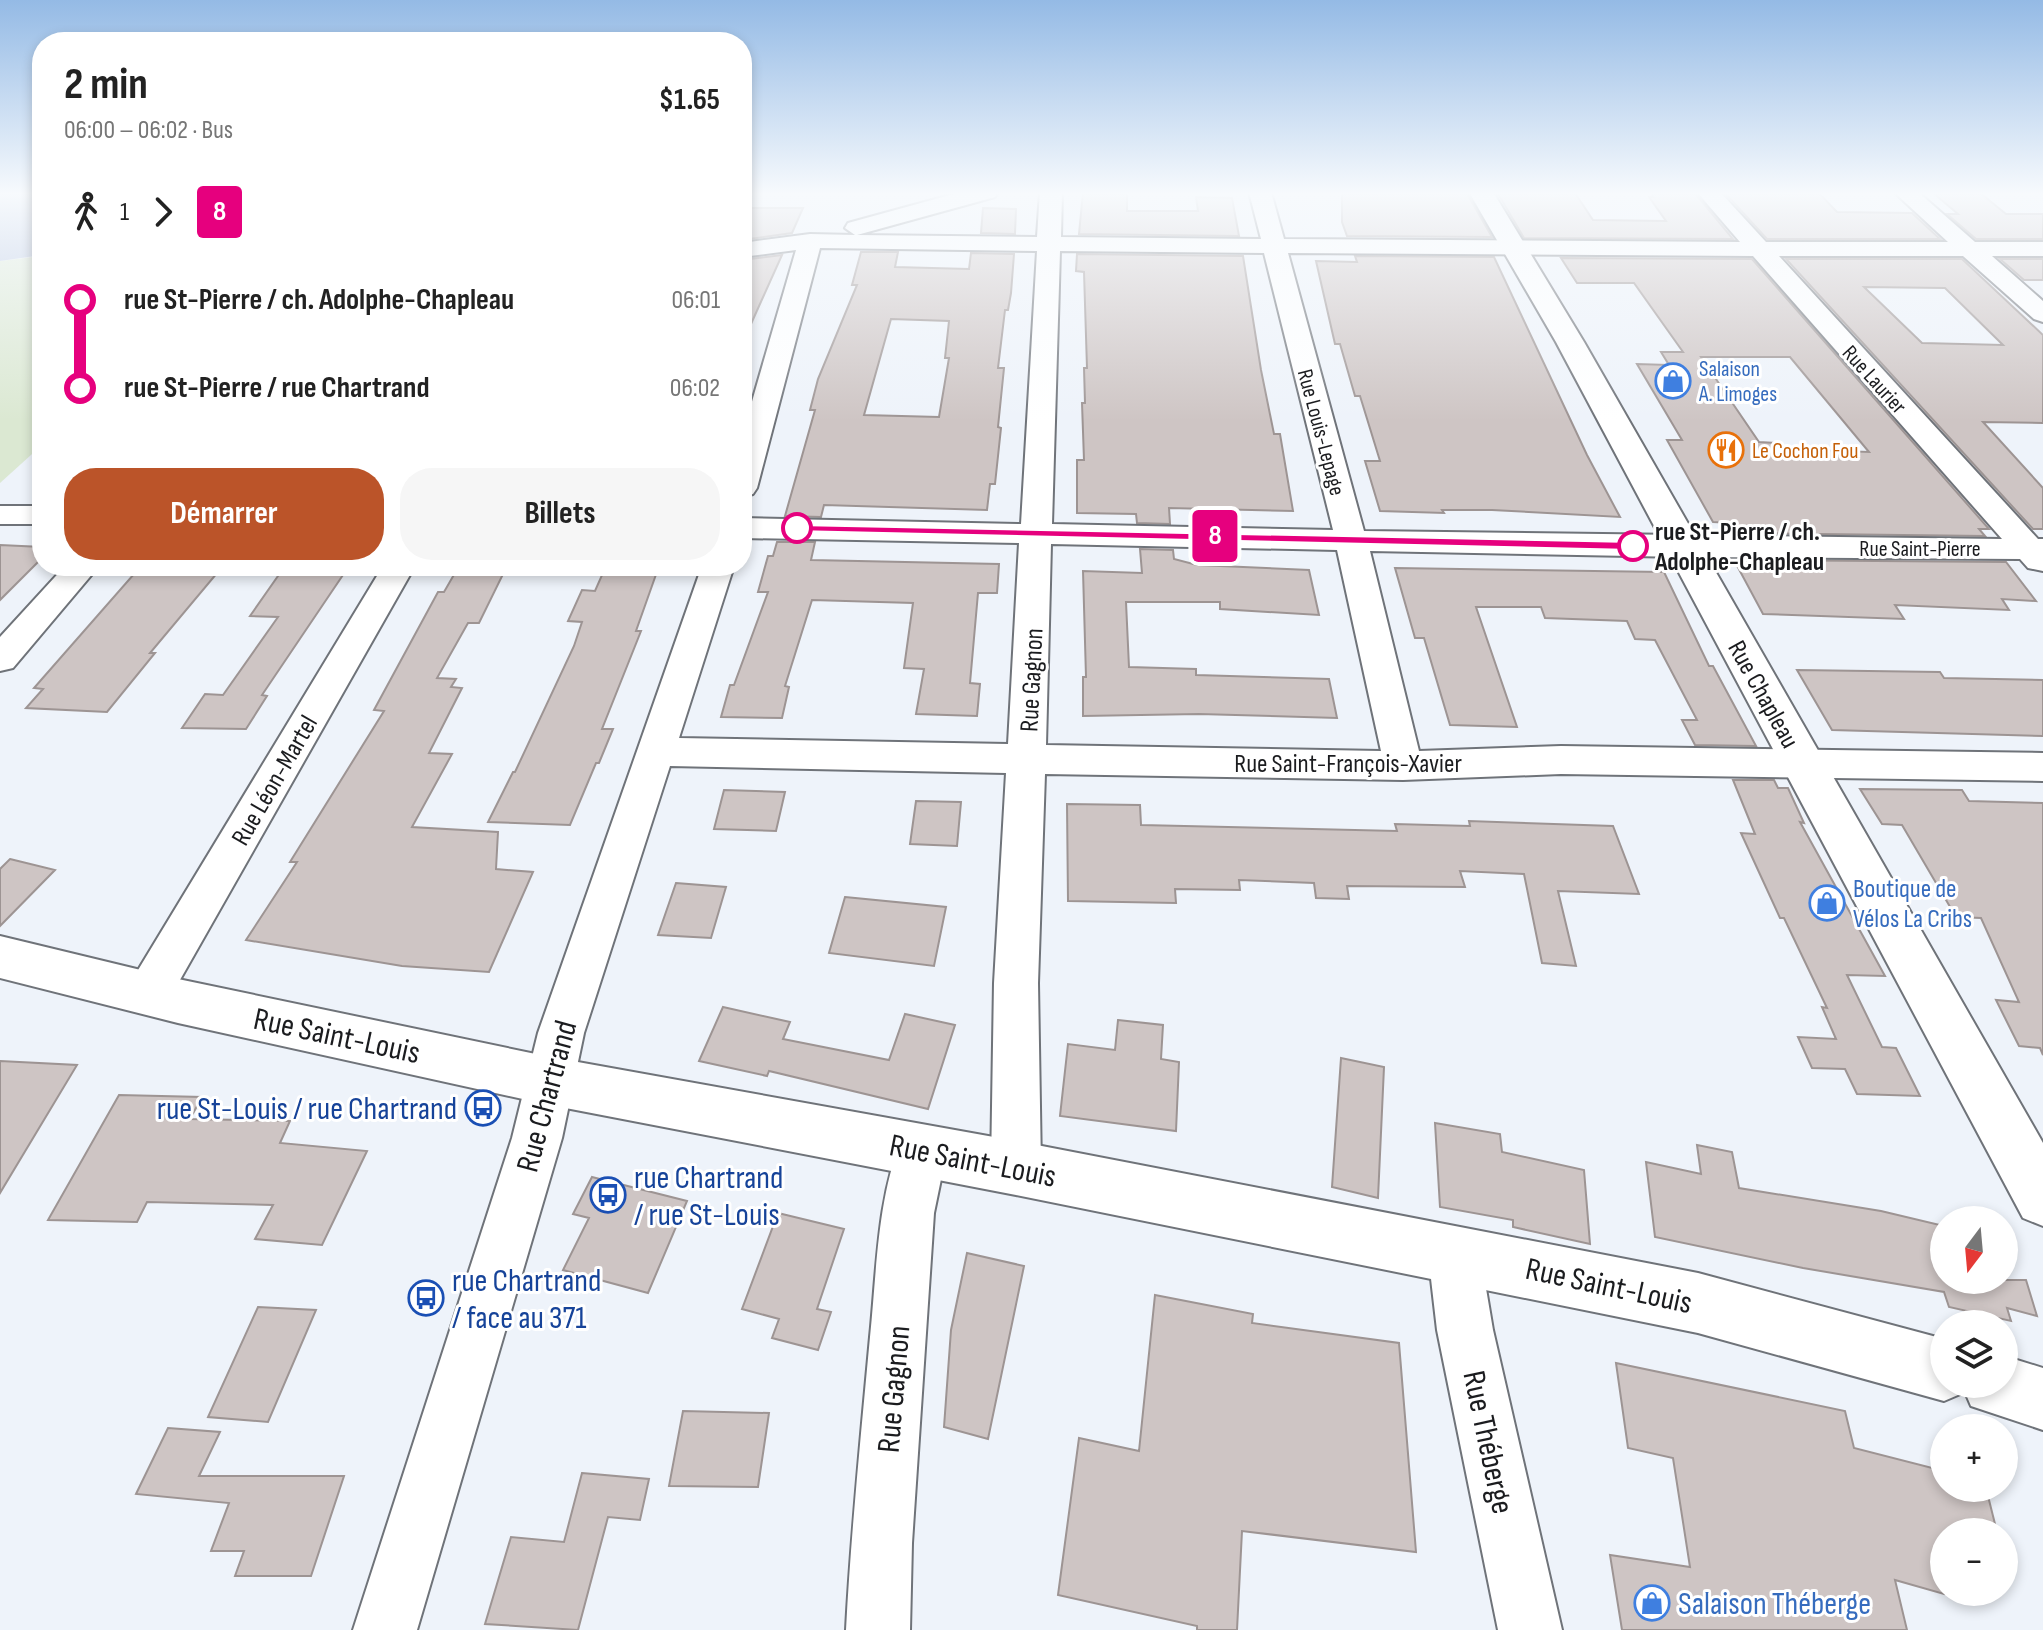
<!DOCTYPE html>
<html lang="fr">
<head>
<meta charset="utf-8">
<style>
	body { margin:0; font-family:"Sofia Sans Condensed",sans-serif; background:#f6f6f6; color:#222; height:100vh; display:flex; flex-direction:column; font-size:30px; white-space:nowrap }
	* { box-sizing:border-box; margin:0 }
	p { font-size:26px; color:#767676 }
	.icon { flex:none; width:44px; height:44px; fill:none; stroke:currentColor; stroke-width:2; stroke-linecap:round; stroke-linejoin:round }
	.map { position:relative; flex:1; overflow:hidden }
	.drawer { position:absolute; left:32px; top:32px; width:720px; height:544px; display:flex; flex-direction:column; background:#fff; border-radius:32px; box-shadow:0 4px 12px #0003 }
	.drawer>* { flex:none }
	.badge { padding:0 16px; border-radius:6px; font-size:28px; line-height:52px }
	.needle { width:52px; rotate:196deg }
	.fabs { position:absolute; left:1930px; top:1206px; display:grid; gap:16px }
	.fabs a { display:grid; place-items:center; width:88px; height:88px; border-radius:50%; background:#fff; box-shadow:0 4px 12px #0003; font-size:40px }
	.map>.badge { position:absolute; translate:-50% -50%; box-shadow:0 0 0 4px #fff }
	.legs { display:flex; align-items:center; gap:12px; height:88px; padding:0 32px; font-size:26px }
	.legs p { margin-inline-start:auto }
	.summary { display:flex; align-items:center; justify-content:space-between; height:136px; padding:0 32px }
	h1 { font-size:44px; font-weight:700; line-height:60px }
	.button { display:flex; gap:16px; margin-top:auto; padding:16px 32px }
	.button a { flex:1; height:92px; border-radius:32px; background:#bb5429; color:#fff; font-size:32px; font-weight:700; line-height:92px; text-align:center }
	.button a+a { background:#f6f6f6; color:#222 }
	ul { padding:0 32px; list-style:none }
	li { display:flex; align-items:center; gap:28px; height:88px; font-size:30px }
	li i { display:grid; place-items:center; width:12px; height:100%; margin:0 10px; background:currentColor }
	li i::after { content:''; width:20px; height:20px; margin:-10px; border:6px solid; border-radius:50%; background:#fff }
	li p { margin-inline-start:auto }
	li:first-child i { background:linear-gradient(#0000 50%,currentColor 0) }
	li:last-child i { background:linear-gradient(currentColor 50%,#0000 0) }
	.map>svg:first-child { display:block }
	.green { fill:#dbe8d2 }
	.water { fill:#b6c4e0 }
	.building { fill:#cec5c4; stroke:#9d9493; stroke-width:2; fill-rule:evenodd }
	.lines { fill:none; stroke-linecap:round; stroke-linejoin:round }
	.minor-casing { stroke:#6f7379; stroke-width:4 }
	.secondary-casing { stroke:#6f7379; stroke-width:4 }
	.primary-casing { stroke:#6f7379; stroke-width:4 }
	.minor { fill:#fff; fill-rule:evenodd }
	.secondary { fill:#fff; fill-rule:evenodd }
	.primary { fill:#fff; fill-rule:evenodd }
	.line-1 { fill:#e6007e; stroke:#fff; stroke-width:2 }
	.stop-1-dot { fill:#fff; stroke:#e6007e; stroke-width:4 }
	.labels { text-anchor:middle; stroke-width:6; stroke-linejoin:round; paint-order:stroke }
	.far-shop-label { font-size:22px; fill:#366cbe; stroke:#fff; text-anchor:start }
	.far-street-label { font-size:22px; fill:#1b1c1f; stroke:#fff }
	.far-food-label { font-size:22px; fill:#c56008; stroke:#fff; text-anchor:start }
	.stop-label { font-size:26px; font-weight:bold; fill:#1b1c1f; stroke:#fff; text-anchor:start }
	.street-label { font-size:26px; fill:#1b1c1f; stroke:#fff }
	.shop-label { font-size:26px; fill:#366cbe; stroke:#fff; text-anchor:start }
	.near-street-label { font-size:32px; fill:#1b1c1f; stroke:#fff }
	.near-transit-label { font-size:32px; fill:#164399; stroke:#fff; text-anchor:start }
	.near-shop-label { font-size:32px; fill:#366cbe; stroke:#fff; text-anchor:start }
</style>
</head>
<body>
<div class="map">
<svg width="2043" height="1630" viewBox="0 0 2043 1630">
	<rect width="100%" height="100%" fill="#eef3fa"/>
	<path class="green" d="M42,256v189l-42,38v-222z"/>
	<path class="water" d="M0,192h42v63l-42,6z"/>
	<path class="building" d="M1083,192h44v19h71l-2,-14 36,1 7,38 -160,-2z
		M1342,192h124l26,45 -145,-1 -5,-14z
		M1497,192l78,1 18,27 73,1 -17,-24h5l-4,-5h44l39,47 -209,-1z
		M1724,192h94l19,20 75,1 28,26h-173z
		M1932,192h47l27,22h37v25h-67l-29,-25h11z
		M742,208h61l-11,25 -50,7z
		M983,208l33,1 -1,25 -34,-1z
		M861,252h37l-3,15 74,2 2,-16 43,1 -3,39 -3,17h-3l-7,58h6l-6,59 3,1 -6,56h-5l-3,26 -163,-5 -3,12 -36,-1 30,-106h-5l8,-31 39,-94h-5zM891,319l58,2 -4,37h4l-10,59 -75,-2z
		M1077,254l166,2 18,114 13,64h6l13,77 -124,-3 1,16 -33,-1 -1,-9 -59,-1v-53h7l-2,-57h3l-1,-35h3l-3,-96 -8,-1z
		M782,255l-40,89v-84z
		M1355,256l139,1 93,198 33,62 -128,-7h-50l2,3 -64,-2 -15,-50h15l-20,-65h-5l-15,-52h-5l-19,-83 41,1z
		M1561,258l191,1 237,270h-10l6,7 -252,-3v-10l-20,-1 -46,-82h15l-45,-76 32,1 -8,-13h22l-49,-69h-57zM1701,357h89l79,95 -87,-3 -6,-6 -17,-1z
		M1786,259h176l81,76v88l-60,-1 60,66v41h-10zM1864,287l81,1 58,57 -81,-2z
		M2000,259h43v21h-19z
		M777,542h38l-4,18 188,4 -2,29h-19l-8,90 10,1 -3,32 -61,-2 8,-45 -20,-1 9,-65 -101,-3 -27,86 4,1 -7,31 -61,-1 9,-32h4l34,-93h-10l10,-36h5z
		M0,545l42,2v11l-42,42z
		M1140,549l33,1 1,9 23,6 112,5 10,45 -99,-6v-7h-94l3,65 67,2v6l133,4 8,39 -138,-4 -116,2v-39h3l-3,-106 59,2z
		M1734,560l272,2 30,39 -34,-2 7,11 -114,-5 9,14 -141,-5z
		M141,566h82l-73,87h5l-48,59 -81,-4 17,-19 -9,-1z
		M285,566h64l-87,129 5,1 -21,33 -64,-1 23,-34 18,1 55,-78 -28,-1z
		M459,566h48l-28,57h-11l-31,55 19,1 -5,8 11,1 -33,65 23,1 -40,73 86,5 -2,37 37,3 -44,100 -87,-6 -156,-26 51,-78h-7l94,-151 -10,-1 64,-118h6z
		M606,566h53l-23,65h5l-39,98h11l-14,34h-3l-26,62 -82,-3 25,-50h2l59,-126 8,-24 -14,-1 14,-31 13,1z
		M1395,568l269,4 45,94h4l43,80 -61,-1 -13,-25h15l-42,-80 -20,-1 -8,-18 -82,-3 -4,-11h-65l41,120 -67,-2 -26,-87h-9z
		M1797,670l143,2 4,6 99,2v56l-211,-6z
		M1733,780h41l4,8h10l16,35 -4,-1 85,154 -38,-1 35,72 14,1 24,48 -63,-2 -12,-25 -33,-1 -14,-31 38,2 -14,-32 5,1 -43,-90h-4l-39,-85 14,1z
		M1860,789l102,1 7,11 74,2v252l-3,-7 -21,-2 -23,-46 23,2 -38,-84 -25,-1 -54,-92 -20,-1z
		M724,790l61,2 -9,39 -62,-2z
		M916,801l45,1 -4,44 -47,-2z
		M1067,804l73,1 1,20 256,6 -2,-7 75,2 -1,-5 144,5 26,68 -81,-3 18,75 -34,-3 -18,-89 -64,-3 5,16 -118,-1 2,13 -33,-1 -2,-15 -75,-3 1,10 -65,-1 1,14 -108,-2z
		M10,859l45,11 -55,56v-57z
		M676,883l50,4 -15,51 -53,-3z
		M845,897l101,10 -12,59 -105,-13z
		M723,1007l67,15 -7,17 106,21 16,-46 50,11 -27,84 -159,-38 -2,5 -68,-15z
		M1118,1020l45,5 -2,34 18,3 -3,69 -116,-15 8,-72 47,6z
		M1341,1058l43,9 -6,131 -46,-11z
		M0,1061l77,4 -77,128z
		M119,1095l83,2 -12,22 100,2 -10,22 87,8 -45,94 -67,-6 18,-34 -126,-3 -10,20 -89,-2z
		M1435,1123l65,11 2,18 82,18 6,74 -77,-17v-7l-73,-13z
		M1697,1145l35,7 7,36 142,23 63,15v54h82l11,36 -30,-8 4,13 -62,-14 -5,-15 -141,-24 -148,-31 -9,-75 55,12z
		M592,1177l95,24 -39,92 -85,-23 26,-52 -16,-4z
		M778,1213l66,16 -27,80 14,3 -13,38 -46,-12 7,-19 -37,-10z
		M967,1253l57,13 -36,173 -44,-12 7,-97z
		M1155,1295l98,19 -1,9 147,20 17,209 -174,-21 -5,99h-40v-4l-139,-31 21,-157 60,13z
		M258,1307l58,3 -48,112 -60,-5z
		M1616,1363l229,48 9,37 90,23v17h42l11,44h-53v62l-49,-14 12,50h-285l-12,-75 80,12 -17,-109 -45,-10z
		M683,1411l86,2 -11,74 -89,-1z
		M168,1428l52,4 -21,44h145l-33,100h-76l9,-25h-33l18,-48 -93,-9z
		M582,1473l67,6 -9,41 -32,-3 -30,113 -93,-6 26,-87 53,5z"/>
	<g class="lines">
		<defs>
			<path id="minor" d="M961,192h37l-3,5 -138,38 180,2 3,-45h22l-1,45 200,2 -12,-47h22l13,47 456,3 -43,-50h23l46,50h182l-54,-50h24l57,50h68v14h-51l51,45v21l-9,-3 -71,-63h-184l259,283h5v32l-15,-3 -8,-9 -336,-2 -314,-6 49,200 142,-5 482,7v28l-482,-7 -158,6 -358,-6 -7,209 3,185 -7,17 -18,8 -18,-8 -7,-17 3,-185 12,-210 -336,-7 -86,267 -22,105 -145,492h-64l159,-492 26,-105 164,-467h32l-55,172 329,6 11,-201 -277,-5v-20l279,6 16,-273 -217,-3 -63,240 -4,6 -11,3v-61l54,-186 -54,7v-14l68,-9 45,1 -10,-7 3,-5zM1060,251l204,2 69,277 -281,-6zM1288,253l465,3 249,283 -638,-8zM1051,544l286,6 44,201 -335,-6z
				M0,506h42v18h-42z
				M65,566h34l-86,102 -13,3v-34z
				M383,566h32l-251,442 -16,6 -16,-6 -7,-14 7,-14z
				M922,1126l18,7 7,17 -13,63 -22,330 -2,87h-64c5,-98 15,-195 24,-293 7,-68 7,-141 34,-204z
				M1454,1227l19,7 7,19 13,77 69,300h-64l-61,-300 -9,-77 7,-19z"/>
			<path id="secondary" d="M0,936l178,43 372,78 466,84 682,132 246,66v45h60v-28l39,12v62l-72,-24 -6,-14 -21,9 -246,-68 -682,-138 -466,-90 -372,-82 -178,-45z"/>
			<path id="primary" d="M1469,192h24l91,150 459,801v83l-20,-8 -467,-876z"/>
		</defs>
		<use href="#minor" class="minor-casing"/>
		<use href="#secondary" class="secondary-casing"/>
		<use href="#primary" class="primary-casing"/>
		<use href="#minor" class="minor"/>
		<use href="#secondary" class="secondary"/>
		<use href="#primary" class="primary"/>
	</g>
	<linearGradient id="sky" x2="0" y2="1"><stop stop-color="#94bae5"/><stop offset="0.46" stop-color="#f7fafd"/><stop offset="1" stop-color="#f7fafd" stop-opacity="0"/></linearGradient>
	<rect width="2043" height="421" fill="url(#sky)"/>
	<path class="line-1" d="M797,525l836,17 6,4 -6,4 -840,-19v-5z"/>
	<defs>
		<symbol id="shop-ring" viewBox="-11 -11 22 22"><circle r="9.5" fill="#fff" stroke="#3f7fe0" stroke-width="1.5"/><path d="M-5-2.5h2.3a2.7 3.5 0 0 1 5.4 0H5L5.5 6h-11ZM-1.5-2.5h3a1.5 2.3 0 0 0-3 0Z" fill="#3f7fe0"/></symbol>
		<symbol id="restaurant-ring" viewBox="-11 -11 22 22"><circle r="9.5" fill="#fff" stroke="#e8710a" stroke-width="1.5"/><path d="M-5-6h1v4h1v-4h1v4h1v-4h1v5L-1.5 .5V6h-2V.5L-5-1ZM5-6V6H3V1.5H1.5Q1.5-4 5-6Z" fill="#e8710a"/></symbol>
		<symbol id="bus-ring" viewBox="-11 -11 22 22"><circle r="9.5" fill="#fff" stroke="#1a4fb4" stroke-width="1.5"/><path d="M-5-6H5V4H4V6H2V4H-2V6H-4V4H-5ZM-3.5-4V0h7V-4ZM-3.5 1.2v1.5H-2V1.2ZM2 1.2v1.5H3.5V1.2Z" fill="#1a4fb4"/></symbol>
	</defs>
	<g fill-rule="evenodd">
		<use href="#shop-ring" x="1653" y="361" width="40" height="40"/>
		<use href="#restaurant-ring" x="1706" y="430" width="40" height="40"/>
		<use href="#shop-ring" x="1807" y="883" width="40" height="40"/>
		<use href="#bus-ring" x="463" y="1088" width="40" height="40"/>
		<use href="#bus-ring" x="588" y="1175" width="40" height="40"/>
		<use href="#bus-ring" x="406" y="1278" width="40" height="40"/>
		<use href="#shop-ring" x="1632" y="1583" width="40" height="40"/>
	</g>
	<g class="stop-1-dot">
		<circle cx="797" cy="528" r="14"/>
		<circle cx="1633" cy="546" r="14"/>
	</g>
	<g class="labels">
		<g class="far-shop-label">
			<text x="1699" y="376">Salaison<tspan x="1699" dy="25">A. Limoges</tspan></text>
		</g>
		<g class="far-street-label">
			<text transform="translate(1875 379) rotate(48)" y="8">Rue Laurier</text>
			<text transform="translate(1322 432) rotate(75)" y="8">Rue Louis-Lepage</text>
			<text x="1920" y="556">Rue Saint-Pierre</text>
		</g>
		<g class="far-food-label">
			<text x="1752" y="458">Le Cochon Fou</text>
		</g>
		<g class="stop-label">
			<text x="1655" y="540">rue St-Pierre / ch.<tspan x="1655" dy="30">Adolphe-Chapleau</tspan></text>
		</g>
		<g class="street-label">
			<text transform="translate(1031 680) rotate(-87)" y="9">Rue Gagnon</text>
			<text transform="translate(1764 694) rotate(61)" y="9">Rue Chapleau</text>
			<text x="1348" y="772">Rue Saint-François-Xavier</text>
			<text transform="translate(274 780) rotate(-60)" y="9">Rue Léon-Martel</text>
		</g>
		<g class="shop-label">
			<text x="1853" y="897">Boutique de<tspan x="1853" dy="30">Vélos La Cribs</tspan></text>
		</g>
		<g class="near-street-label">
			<text transform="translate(337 1035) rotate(12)" y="11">Rue Saint-Louis</text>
			<text transform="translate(546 1096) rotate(-75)" y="11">Rue Chartrand</text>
			<text transform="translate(973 1160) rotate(11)" y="11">Rue Saint-Louis</text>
			<text transform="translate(1609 1285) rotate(12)" y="11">Rue Saint-Louis</text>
			<text transform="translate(893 1389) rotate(-85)" y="11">Rue Gagnon</text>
			<text transform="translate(1489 1442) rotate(78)" y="11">Rue Théberge</text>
		</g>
		<g class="near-transit-label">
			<text x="457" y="1119" text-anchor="end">rue St-Louis / rue Chartrand</text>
			<text x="634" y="1188">rue Chartrand<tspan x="634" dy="37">/ rue St-Louis</tspan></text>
			<text x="452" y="1291">rue Chartrand<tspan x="452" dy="37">/ face au 371</tspan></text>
		</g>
		<g class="near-shop-label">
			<text x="1678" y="1614">Salaison Théberge</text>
		</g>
	</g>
</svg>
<div class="fabs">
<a><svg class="needle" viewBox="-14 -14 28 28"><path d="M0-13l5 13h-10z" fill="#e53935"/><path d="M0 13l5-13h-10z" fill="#767676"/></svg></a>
<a><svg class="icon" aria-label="layers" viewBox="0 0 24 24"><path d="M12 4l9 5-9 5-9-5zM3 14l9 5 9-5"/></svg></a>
<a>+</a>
<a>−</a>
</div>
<b class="badge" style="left:1215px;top:536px;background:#e6007e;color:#fff">8</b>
<section class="drawer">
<div class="summary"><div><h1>2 min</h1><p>06:00 – 06:02 · Bus</p></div><b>$1.65</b></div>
<div class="legs"><svg class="icon" aria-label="walk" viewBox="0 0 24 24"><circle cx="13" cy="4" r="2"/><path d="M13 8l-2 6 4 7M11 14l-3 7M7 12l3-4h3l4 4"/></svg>1<svg class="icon" aria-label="forward" viewBox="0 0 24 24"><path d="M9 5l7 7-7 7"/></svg><b class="badge" style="background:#e6007e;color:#fff">8</b></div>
<ul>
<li><i style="color:#e6007e"></i><b>rue St-Pierre / ch. Adolphe-Chapleau</b><p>06:01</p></li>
<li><i style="color:#e6007e"></i><b>rue St-Pierre / rue Chartrand</b><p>06:02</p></li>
</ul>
<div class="button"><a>Démarrer</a><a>Billets</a></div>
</section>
</div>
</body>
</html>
